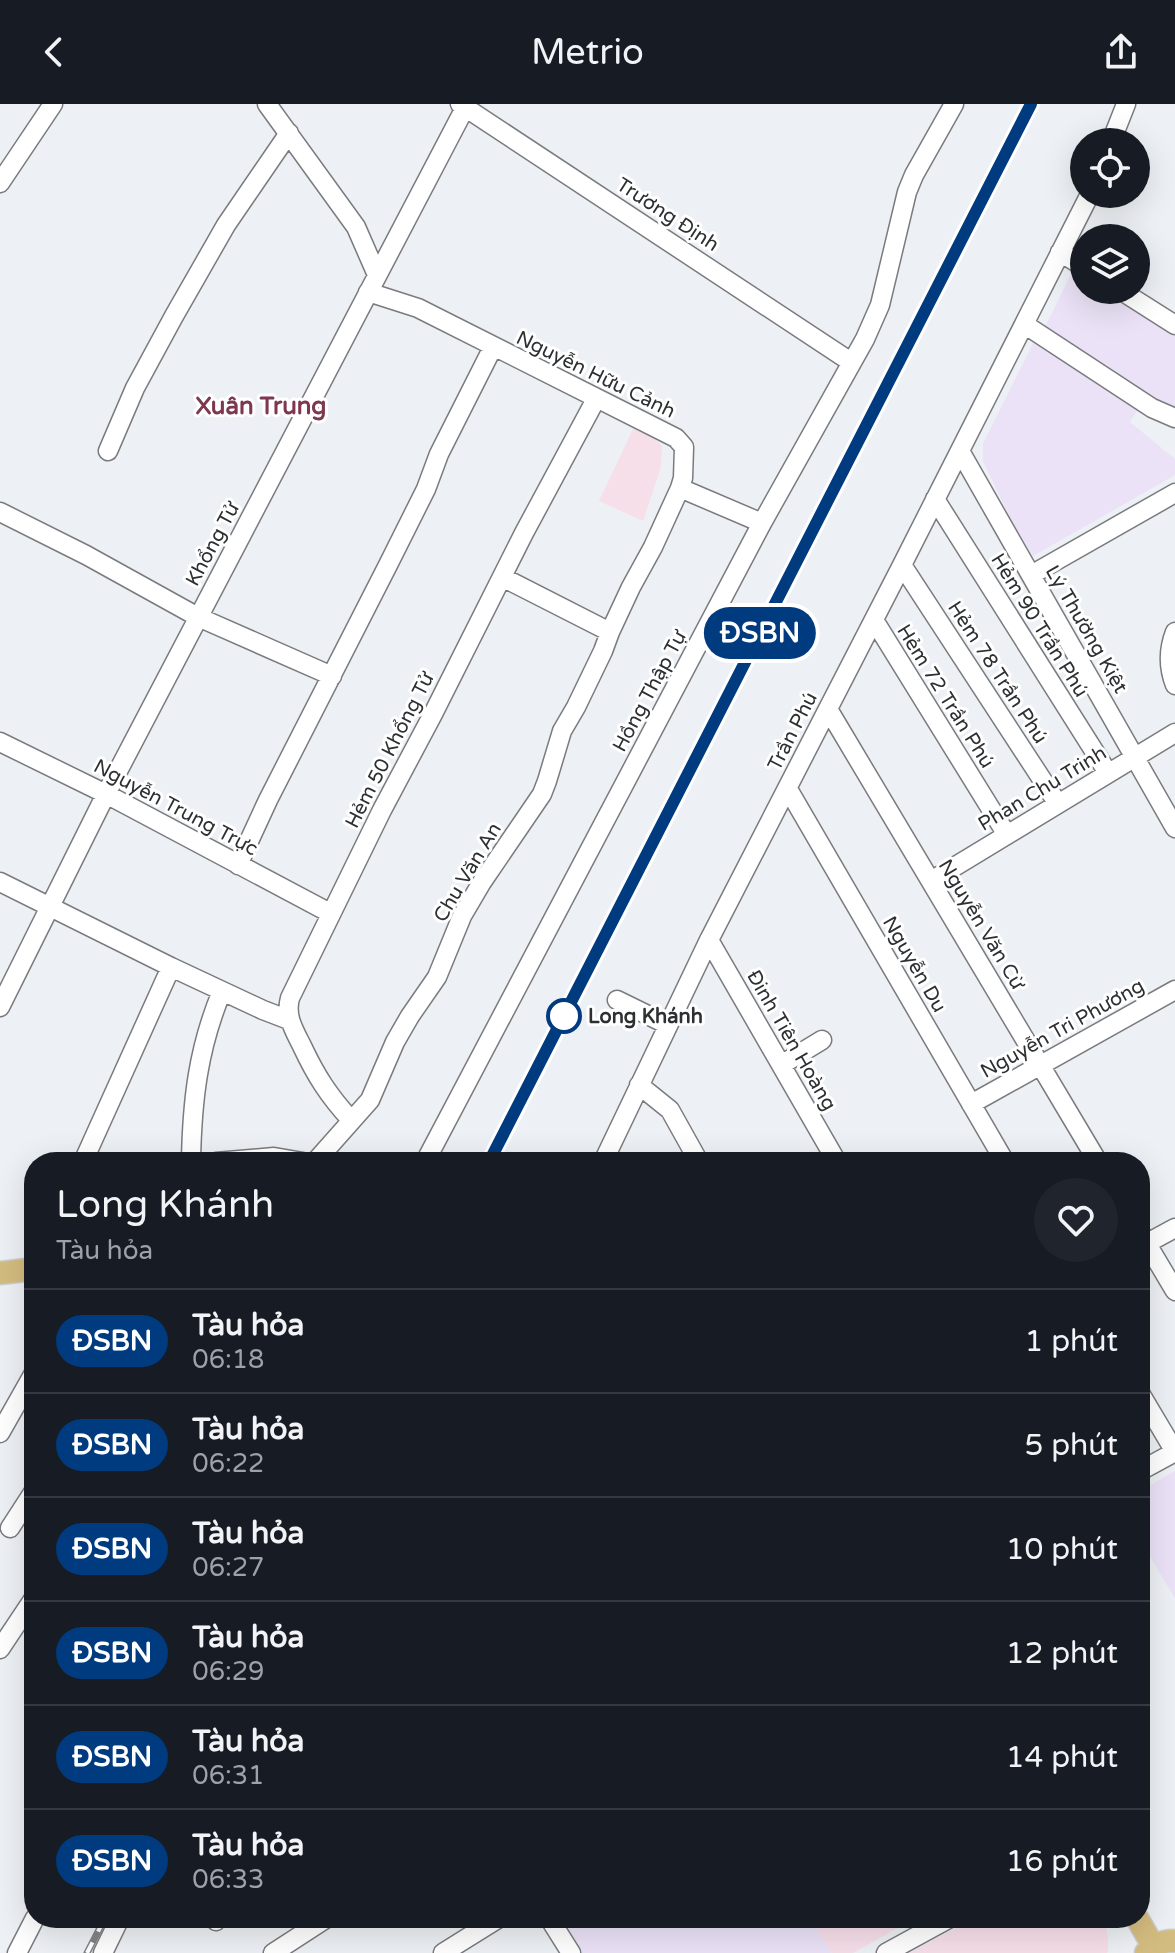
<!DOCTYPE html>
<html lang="vi">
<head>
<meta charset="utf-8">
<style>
	body { margin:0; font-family:"Varela Round",sans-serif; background:#20242c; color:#f1f3f6; height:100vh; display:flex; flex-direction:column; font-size:30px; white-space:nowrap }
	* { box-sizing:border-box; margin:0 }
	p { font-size:26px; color:#9ea1a6 }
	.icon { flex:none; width:44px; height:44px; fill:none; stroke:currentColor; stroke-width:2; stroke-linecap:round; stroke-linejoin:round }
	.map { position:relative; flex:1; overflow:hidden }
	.side { position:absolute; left:24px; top:1048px; width:1126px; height:776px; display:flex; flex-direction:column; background:#171b24; border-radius:32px; box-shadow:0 8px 32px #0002 }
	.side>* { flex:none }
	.badge { padding:0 16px; border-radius:26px; font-size:28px; line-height:52px }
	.buttons { position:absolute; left:1070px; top:24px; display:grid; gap:16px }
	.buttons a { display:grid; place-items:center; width:80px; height:80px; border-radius:50%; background:#171b24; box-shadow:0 8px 32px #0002; font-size:40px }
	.map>.badge { position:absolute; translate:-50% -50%; box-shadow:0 0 0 4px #fff }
	.round { display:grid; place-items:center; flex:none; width:84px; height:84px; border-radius:42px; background:#20242c }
	.overview { display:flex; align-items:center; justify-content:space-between; height:136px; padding:0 32px }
	h1 { font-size:38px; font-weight:600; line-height:60px }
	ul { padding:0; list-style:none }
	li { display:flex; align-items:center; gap:24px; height:104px; padding:0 32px; border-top:2px solid #363941 }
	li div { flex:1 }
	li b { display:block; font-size:30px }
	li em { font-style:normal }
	li .badge { min-width:88px; font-weight:700; text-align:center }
	header { display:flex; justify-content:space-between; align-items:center; height:104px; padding:0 32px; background:#171b24; font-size:36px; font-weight:600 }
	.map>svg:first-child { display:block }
	.commercial { fill:#f7dfe9 }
	.education { fill:#ebe2f7 }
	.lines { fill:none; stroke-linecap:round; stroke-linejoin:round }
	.minor-casing { stroke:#797b7e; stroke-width:21 }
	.major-casing { stroke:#cdcdcd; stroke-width:25 }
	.minor { stroke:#fff; stroke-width:18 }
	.major { stroke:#d3bc7f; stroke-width:22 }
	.rail-casing { stroke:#818486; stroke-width:7 }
	.rail { stroke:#fff; stroke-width:4; stroke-dasharray:12; stroke-linecap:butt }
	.line-casing { stroke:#fff; stroke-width:18 }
	.line { stroke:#003b80; stroke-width:12 }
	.stop-dot { fill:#fff; stroke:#003b80; stroke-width:4 }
	.labels { text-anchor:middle; stroke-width:6; stroke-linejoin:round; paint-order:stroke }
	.street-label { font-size:20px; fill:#2d2f30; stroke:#fff }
	.stop-label { font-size:20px; font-weight:bold; fill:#2d2f30; stroke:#fff; text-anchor:start }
	.quarter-label { font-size:24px; font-weight:bold; fill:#7d374f; stroke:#fff }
</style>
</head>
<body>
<header><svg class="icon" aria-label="back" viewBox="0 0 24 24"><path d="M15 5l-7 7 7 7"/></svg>Metrio<svg class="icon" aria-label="share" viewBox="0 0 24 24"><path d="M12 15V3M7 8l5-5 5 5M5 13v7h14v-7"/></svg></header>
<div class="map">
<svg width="1175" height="1849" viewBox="0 0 1175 1849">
	<rect width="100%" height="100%" fill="#edf0f4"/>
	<path class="commercial" d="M633,325l22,10 7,7 -1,21 -18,54 -44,-20z
		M809,1814h107l-63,35h-21z
		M975,1814h130l3,21v12l-1,2h-198z"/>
	<path class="education" d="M1077,158l7,5v23h27l64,44v78l-4,-1 -126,-84z
		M1035,235l105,67 -10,16 45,37v16l-142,81 -21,-34 -29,-61v-18z
		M1175,1367v127l-35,-58v-49z
		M557,1814h252l23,35h-254z"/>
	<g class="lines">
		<defs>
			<path id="minor" d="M267,0l89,123 21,48
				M460,0l391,258
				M1111,38l15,-38
				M0,79l53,-79
				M1060,148l24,15
				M1120,186l55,35
				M368,188l50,16 258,130 8,9 -1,31 -3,10 82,35
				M1024,220l128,84 23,10
				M108,347l27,-63 39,-72 52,-91 63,-92
				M960,347l215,377
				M935,395l173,274
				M0,408l86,43 112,62 134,59
				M902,461l156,239
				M1031,471l144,-82
				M502,473l108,55 21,-45 22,-40 27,-59
				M874,516l133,215
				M1175,528c-7,18 -7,35 0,53
				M828,605l270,453
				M0,638l106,52 224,119
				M788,685l217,373
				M238,761l30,-65 120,-235 38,-76 13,-35 54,-107
				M931,777l244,-148
				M0,778l171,85 92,43 26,10
				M709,836l128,222
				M617,896l51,25
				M0,903l106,-213 361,-690
				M781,961l41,-25
				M639,981l31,25 29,52
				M971,1000l204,-114
				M351,1016c-22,-24 -35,-44 -49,-74 -8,-16 -17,-30 -12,-48l92,-188 51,-96 91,-181 72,-134
				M83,1058l88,-195
				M191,1058c1,-61 7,-114 31,-171
				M216,1058l58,-5 29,5
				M315,1058l55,-62 25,-58 15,-26 27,-39 25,-61 20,-34 60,-88 5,-13 15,-50 14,-24 27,-56 7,-19
				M425,1058l337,-639 103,-184 15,-34 27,-113 7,-17 40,-71
				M603,1058l106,-222 193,-375 188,-371
				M1140,1128l35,59
				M1140,1143l35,-19
				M1140,1289l35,59
				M0,1329l34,-60
				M1140,1367l35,-19
				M10,1424l24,-37
				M0,1545l34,-51
				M549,1814l22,35
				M216,1817l2,-3
				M17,1849l18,-35
				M103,1849l17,-35
				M273,1849l54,-35
				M443,1849l56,-35
				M886,1849l64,-35"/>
			<path id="major" d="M0,1169l34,-4
				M1137,1814l16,28
				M1146,1849c9,-8 17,-13 29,-12"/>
		</defs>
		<use href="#minor" class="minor-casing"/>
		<use href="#major" class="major-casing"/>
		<use href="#minor" class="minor"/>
		<use href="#major" class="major"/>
		<defs>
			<path id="rail" d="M490,1058l541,-1058
				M87,1849l18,-35"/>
		</defs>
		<use href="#rail" class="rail-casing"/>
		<use href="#rail" class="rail"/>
	</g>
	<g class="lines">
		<defs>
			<path id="line" d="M489,1058l542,-1058"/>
		</defs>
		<use href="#line" class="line-casing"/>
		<use href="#line" class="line"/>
	</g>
	<circle class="stop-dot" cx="564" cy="912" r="16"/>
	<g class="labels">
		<g class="street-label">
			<text transform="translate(668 110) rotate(33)" y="7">Trương Định</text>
			<text transform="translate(596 270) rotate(26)" y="7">Nguyễn Hữu Cảnh</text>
			<text transform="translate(212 440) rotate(-62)" y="7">Khổng Tử</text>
			<text transform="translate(1040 521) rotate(58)" y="7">Hẻm 90 Trần Phú</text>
			<text transform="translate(1087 525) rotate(60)" y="7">Lý Thường Kiệt</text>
			<text transform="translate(998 568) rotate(57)" y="7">Hẻm 78 Trần Phú</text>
			<text transform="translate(649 587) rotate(-62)" y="7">Hồng Thập Tự</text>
			<text transform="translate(946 592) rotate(58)" y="7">Hẻm 72 Trần Phú</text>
			<text transform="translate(792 627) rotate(-63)" y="7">Trần Phú</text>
			<text transform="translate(389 646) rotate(-63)" y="7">Hẻm 50 Khổng Tử</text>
			<text transform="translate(1042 684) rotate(-31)" y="7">Phan Chu Trinh</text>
			<text transform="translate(176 703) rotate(28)" y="7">Nguyễn Trung Trực</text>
			<text transform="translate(467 768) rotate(-59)" y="7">Chu Văn An</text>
			<text transform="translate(982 820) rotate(59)" y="7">Nguyễn Văn Cừ</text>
			<text transform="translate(915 860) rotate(60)" y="7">Nguyễn Du</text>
			<text transform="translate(1062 924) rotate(-29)" y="7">Nguyễn Tri Phương</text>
			<text transform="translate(792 936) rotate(60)" y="7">Đinh Tiên Hoàng</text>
		</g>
		<g class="stop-label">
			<text x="588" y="919">Long Khánh</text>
		</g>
		<g class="quarter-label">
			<text x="261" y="310">Xuân Trung</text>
		</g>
	</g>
</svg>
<div class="buttons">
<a><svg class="icon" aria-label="locate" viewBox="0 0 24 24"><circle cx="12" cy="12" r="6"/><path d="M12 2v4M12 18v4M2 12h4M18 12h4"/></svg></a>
<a><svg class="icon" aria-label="layers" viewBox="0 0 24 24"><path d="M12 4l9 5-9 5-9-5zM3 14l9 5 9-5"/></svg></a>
</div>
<b class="badge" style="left:760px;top:529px;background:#003b80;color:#fff">ĐSBN</b>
<section class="side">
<div class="overview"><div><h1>Long Khánh</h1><p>Tàu hỏa</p></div><a class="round"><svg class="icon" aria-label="heart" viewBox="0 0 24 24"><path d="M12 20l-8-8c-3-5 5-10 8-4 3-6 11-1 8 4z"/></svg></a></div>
<ul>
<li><span class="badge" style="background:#003b80;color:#fff">ĐSBN</span><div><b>Tàu hỏa</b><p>06:18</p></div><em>1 phút</em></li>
<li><span class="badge" style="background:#003b80;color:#fff">ĐSBN</span><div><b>Tàu hỏa</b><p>06:22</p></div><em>5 phút</em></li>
<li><span class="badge" style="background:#003b80;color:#fff">ĐSBN</span><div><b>Tàu hỏa</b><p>06:27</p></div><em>10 phút</em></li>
<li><span class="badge" style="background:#003b80;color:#fff">ĐSBN</span><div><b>Tàu hỏa</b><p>06:29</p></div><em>12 phút</em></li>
<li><span class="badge" style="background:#003b80;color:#fff">ĐSBN</span><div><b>Tàu hỏa</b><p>06:31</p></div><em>14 phút</em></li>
<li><span class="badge" style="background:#003b80;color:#fff">ĐSBN</span><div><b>Tàu hỏa</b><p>06:33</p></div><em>16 phút</em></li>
</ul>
</section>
</div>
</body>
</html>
